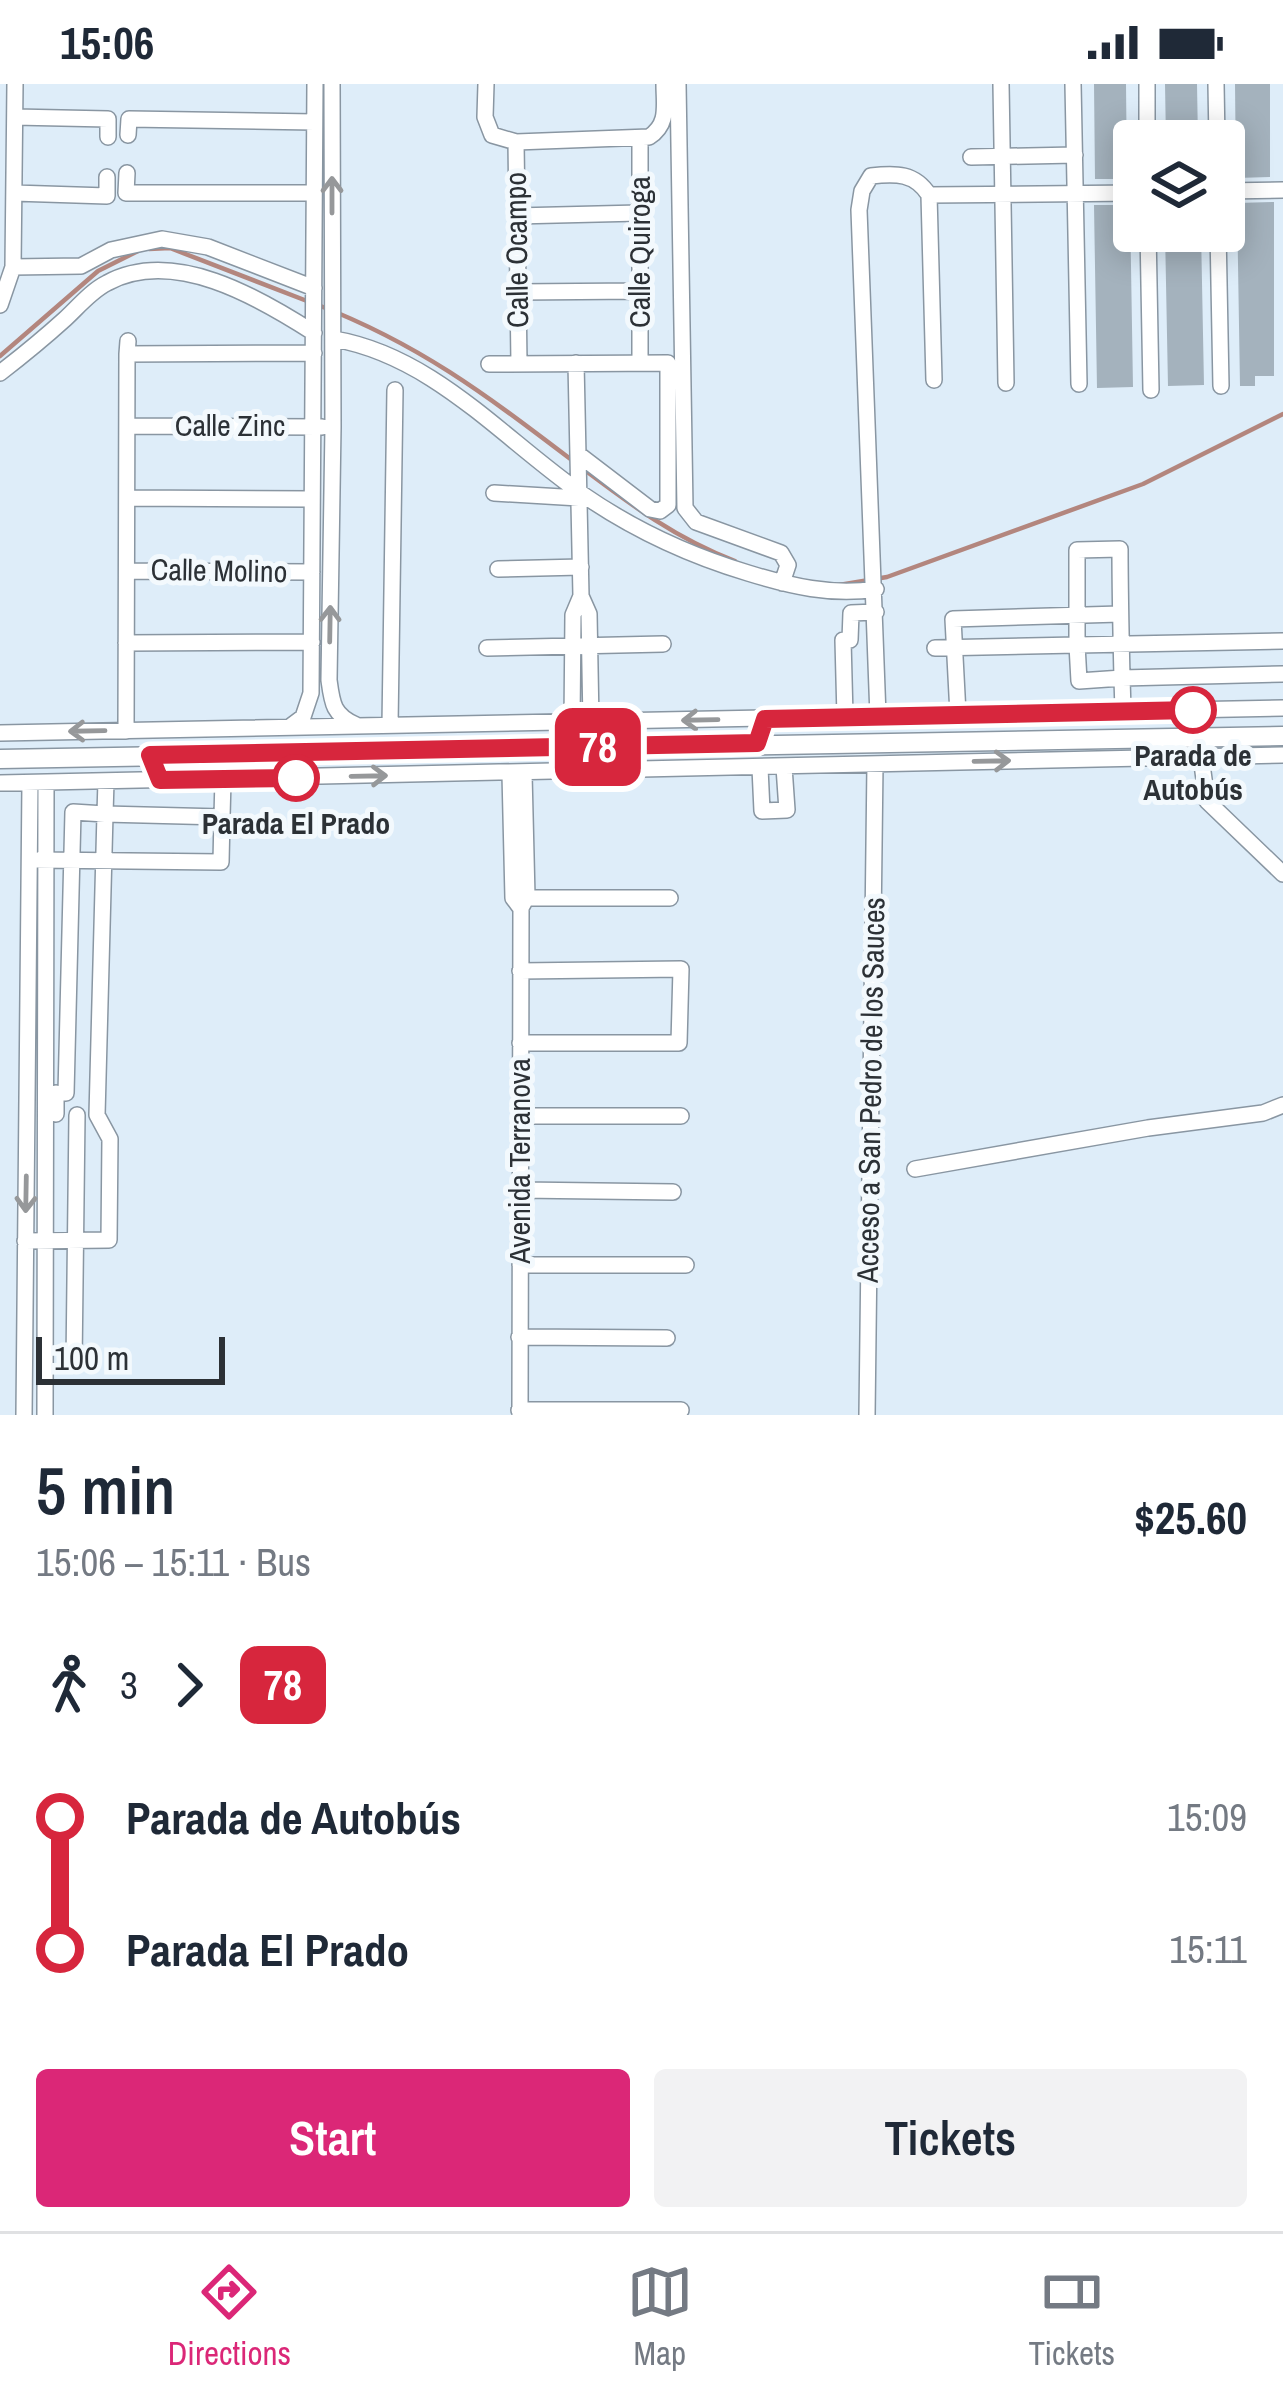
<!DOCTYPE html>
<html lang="en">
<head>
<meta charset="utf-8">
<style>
	body { margin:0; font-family:"Archivo Narrow",sans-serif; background:#f2f2f3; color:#1f2937; height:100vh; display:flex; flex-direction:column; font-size:45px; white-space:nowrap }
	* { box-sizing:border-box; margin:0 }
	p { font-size:39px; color:#747a83 }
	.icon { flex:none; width:66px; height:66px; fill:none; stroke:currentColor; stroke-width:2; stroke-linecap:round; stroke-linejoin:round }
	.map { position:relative; height:1331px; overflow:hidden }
	.details { display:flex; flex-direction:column; background:#fff; flex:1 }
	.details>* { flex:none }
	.badge { padding:0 24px; border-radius:18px; font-size:42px; line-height:78px }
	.buttons { position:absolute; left:1113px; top:36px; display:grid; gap:24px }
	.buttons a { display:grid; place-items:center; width:132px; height:132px; border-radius:12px; background:#fff; box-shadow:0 6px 30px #0003; font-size:60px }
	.scale { position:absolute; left:36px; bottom:30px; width:189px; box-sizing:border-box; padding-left:12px; border:6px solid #2c3136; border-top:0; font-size:33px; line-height:42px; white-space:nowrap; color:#2c3136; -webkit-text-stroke:9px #f3f9fd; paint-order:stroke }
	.map>.badge { position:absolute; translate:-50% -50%; box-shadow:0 0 0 6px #fff }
	.legs { display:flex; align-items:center; gap:18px; height:132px; padding:0 36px; font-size:39px }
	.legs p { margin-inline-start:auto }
	.headline { display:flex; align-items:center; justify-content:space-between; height:204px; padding:0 36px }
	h1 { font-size:66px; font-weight:600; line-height:90px }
	.button { display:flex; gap:24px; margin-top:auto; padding:24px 36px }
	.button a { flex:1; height:138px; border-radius:12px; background:#db2777; color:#fff; font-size:48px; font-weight:600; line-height:138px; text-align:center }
	.button a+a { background:#f2f2f3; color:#1f2937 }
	ul { padding:0 36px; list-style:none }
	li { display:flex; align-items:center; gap:42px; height:132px; font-size:45px }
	li i { display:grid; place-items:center; width:18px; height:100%; margin:0 15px; background:currentColor }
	li i::after { content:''; width:30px; height:30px; margin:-15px; border:9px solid; border-radius:50%; background:#fff }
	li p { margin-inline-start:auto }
	li:first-child i { background:linear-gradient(#0000 50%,currentColor 0) }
	li:last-child i { background:linear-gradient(currentColor 50%,#0000 0) }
	.status { display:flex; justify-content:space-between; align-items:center; height:84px; padding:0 60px; background:#fff; direction:ltr }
	.status svg { height:33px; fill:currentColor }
	.menu { display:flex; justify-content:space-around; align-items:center; height:168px; border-top:3px solid #e0e1e3; background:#fff; font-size:33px; color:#747a83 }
	.menu a { display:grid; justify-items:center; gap:6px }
	.menu .current { color:#db2777 }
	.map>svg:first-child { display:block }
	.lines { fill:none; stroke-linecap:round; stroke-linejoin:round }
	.stream { stroke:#b3867e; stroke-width:4.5 }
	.building { fill:#a4b2bd }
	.minor-casing { stroke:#8996a2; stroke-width:18 }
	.major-casing { stroke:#8996a2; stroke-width:21 }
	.minor { stroke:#fff; stroke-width:15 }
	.major { stroke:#fff; stroke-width:18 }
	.oneway { stroke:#96989a }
	.line-1-casing { stroke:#fff; stroke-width:27 }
	.line-1 { stroke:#d7263d; stroke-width:18 }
	.stop-1-dot { fill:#fff; stroke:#d7263d; stroke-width:6 }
	.labels { text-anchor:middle; stroke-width:10; stroke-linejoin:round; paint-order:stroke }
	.street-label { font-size:30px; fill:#2c3136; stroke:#f3f9fd }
	.stop-label { font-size:30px; font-weight:bold; fill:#2c3136; stroke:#f3f9fd }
</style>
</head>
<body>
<div class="status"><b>15:06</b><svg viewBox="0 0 49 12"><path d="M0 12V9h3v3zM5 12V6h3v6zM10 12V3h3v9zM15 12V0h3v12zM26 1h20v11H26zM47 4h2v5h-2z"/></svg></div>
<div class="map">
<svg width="1283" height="1331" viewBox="0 0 1283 1331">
	<rect width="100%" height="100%" fill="#deedf9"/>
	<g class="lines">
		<path class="stream" d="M149,165l21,-1 137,53
			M318,221c103,40 168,90 255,156
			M0,272l98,-85 40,-20
			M582,384c49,37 95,71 153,93
			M839,501l48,-8 256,-93 140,-70"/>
	</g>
	<path class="building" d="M1094,0h32l1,95h-32z
		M1165,0h32l1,57h-32z
		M1235,0h35v93l-34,1z
		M1274,118v174h-19v10h-15l-3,-183z
		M1094,121h36l3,182 -36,1z
		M1165,147h36l3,154 -36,1z"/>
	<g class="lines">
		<defs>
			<path id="minor" d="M332,0l1,343 -4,253c3,23 4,35 27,45
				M486,0l-1,33 7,18 24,7 133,-5c20,-13 15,-31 15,-53
				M678,0l7,424 11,14 85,31 7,12 -6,18
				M1001,0l5,299
				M1073,0l6,300
				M1147,0v57
				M1216,0l1,57
				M15,33l93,2v18
				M128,51l1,-16 185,3
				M516,58l3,221
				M971,73l104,-2
				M127,89l-1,20h187
				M1224,107l59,-1
				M14,109l93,3v-19
				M929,111l5,185
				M516,132l123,-3
				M1148,147l3,159
				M1218,147l3,155
				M13,183l68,-1 30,-16 51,-11 46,8 106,41
				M518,208l121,-1
				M0,221l13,-38 2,-183
				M334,255c99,17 168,99 248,155 52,36 106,61 166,79 42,13 84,23 128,16
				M128,257l-1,13 187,-1
				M576,279l5,233 8,18 2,108
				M640,279v-224
				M489,280l179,-1v142l-8,6 -10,-2 -72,-55
				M0,289c22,-17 44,-35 65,-54 13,-12 26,-28 42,-36 66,-36 151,14 207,50
				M127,342l195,1
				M494,409l85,5
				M127,414l185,1
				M498,485l83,-2
				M127,487l185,1
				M126,559l186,-1
				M487,564l176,-4
				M935,564l142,-3 2,36 43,-3c-1,-43 -2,-86 -2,-129l-43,1v95l206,-4
				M1123,627l-1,-33 161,-4
				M958,630l-5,-95 167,-5
				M878,632l-19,-506 3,-19 9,-15c25,-3 44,-3 58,19l205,-2
				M845,633l-2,-77h7l1,-27 25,-1
				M572,638l1,-107 8,-19
				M390,641l5,-335
				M291,642l12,-9 8,-24 4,-609
				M126,647l1,-377
				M0,649l1283,-25
				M1201,673l6,44 76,73
				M760,684l2,43 25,-1 -3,-43
				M510,690l3,124 6,8
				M106,697l-1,33 117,3 1,-38
				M0,699l1283,-28
				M38,776l183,2 1,-45
				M513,814h157
				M520,959h159l2,-74 -161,2
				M56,1030v-21
				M521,1032h160
				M915,1085l233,-41 115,-15 20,-8
				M521,1106l152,2
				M25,1157l84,-1 1,-101 -13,-24 8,-301 -32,-2 -7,281
				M520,1181h166
				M519,1253l148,1
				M74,1280l3,-249
				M519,1326h162
				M24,1331l6,-632
				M45,1331l1,-632
				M520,1331l1,-507 6,-11 -3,-123
				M867,1331l8,-651"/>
			<path id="major" d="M0,675l1283,-23"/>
		</defs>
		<use href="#minor" class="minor-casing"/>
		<use href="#major" class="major-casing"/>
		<use href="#minor" class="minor"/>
		<use href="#major" class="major"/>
	</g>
	<defs><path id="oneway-shaft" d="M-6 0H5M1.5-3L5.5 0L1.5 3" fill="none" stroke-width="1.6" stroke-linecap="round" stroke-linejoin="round" transform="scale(3)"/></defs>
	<g class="oneway">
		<use href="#oneway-shaft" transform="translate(332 111) rotate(-90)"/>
		<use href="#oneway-shaft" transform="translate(330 540) rotate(-89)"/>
		<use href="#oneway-shaft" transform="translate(700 636) rotate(179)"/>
		<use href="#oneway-shaft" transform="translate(87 647) rotate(179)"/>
		<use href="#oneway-shaft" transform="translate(992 677) rotate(-1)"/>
		<use href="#oneway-shaft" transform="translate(369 692) rotate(-1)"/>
		<use href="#oneway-shaft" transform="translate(26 1110) rotate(91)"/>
	</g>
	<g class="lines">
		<defs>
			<path id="line-1" d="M296,694l-136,2 -10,-25 607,-12 8,-24 428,-9"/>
		</defs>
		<use href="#line-1" class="line-1-casing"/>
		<use href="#line-1" class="line-1"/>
	</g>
	<g class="stop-1-dot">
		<circle cx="1193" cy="626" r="21"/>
		<circle cx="296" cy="694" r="21"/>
	</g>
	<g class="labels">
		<g class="street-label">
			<text transform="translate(517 166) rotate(-91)" y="10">Calle Ocampo</text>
			<text transform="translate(640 168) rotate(-90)" y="10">Calle Quiroga</text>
			<text x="230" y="352">Calle Zinc</text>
			<text transform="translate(219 487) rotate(1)" y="10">Calle Molino</text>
			<text transform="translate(871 1006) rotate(-89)" y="10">Acceso a San Pedro de los Sauces</text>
			<text transform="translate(520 1077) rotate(-90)" y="10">Avenida Terranova</text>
		</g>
		<g class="stop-label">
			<text x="1193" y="682">Parada de<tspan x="1193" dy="34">Autobús</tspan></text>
			<text x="296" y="750">Parada El Prado</text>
		</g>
	</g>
</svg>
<div class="buttons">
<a><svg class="icon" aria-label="layers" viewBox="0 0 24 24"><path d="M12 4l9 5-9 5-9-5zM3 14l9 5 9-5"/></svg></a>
</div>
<div class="scale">100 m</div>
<b class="badge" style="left:598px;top:663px;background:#d7263d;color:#fff">78</b>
</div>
<section class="details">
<div class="headline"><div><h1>5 min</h1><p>15:06 – 15:11 · Bus</p></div><b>$25.60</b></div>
<div class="legs"><svg class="icon" aria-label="walk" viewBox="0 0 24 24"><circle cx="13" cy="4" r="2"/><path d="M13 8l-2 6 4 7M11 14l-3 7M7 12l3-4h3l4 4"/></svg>3<svg class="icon" aria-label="forward" viewBox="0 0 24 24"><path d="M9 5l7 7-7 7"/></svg><b class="badge" style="background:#d7263d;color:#fff">78</b></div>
<ul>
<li><i style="color:#d7263d"></i><b>Parada de Autobús</b><p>15:09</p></li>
<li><i style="color:#d7263d"></i><b>Parada El Prado</b><p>15:11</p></li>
</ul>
<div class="button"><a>Start</a><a>Tickets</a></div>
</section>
<nav class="menu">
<a class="current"><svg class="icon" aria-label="directions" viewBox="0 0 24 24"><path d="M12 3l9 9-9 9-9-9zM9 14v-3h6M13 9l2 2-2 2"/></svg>Directions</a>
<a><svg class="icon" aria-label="map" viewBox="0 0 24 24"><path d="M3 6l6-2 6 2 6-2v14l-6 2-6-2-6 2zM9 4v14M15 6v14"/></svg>Map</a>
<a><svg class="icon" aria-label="tickets" viewBox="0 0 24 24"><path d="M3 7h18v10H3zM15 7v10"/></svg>Tickets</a>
</nav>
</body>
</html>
